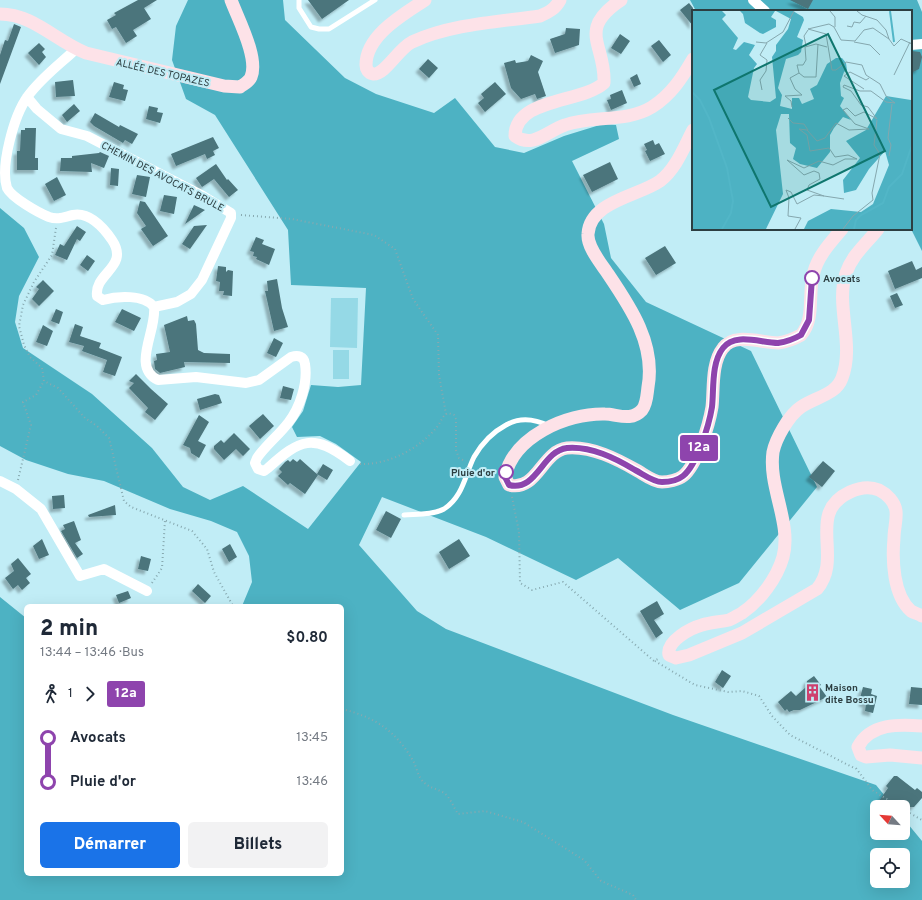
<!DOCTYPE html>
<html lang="fr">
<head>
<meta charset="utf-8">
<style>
	body { margin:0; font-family:Overpass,sans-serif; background:#f2f2f3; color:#1f2937; height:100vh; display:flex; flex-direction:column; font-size:15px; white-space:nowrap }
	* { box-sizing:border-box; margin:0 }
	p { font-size:13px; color:#747a83 }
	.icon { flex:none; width:22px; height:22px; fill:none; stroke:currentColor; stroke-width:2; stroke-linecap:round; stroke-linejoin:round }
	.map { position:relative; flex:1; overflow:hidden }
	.details { position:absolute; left:24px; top:604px; width:320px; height:272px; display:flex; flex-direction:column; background:#fff; border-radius:6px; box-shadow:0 4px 16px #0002 }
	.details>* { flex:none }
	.badge { padding:0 8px; border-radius:3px; font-size:14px; line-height:26px }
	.needle { width:26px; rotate:296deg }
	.buttons { position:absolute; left:870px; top:800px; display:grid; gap:8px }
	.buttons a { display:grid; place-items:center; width:40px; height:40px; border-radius:6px; background:#fff; box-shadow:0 4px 16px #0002; font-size:20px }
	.map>.badge { position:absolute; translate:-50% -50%; box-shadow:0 0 0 2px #fff }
	.legs { display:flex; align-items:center; gap:6px; height:44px; padding:0 16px; font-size:13px }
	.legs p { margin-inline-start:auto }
	.headline { display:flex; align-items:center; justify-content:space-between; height:68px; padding:0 16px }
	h1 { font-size:22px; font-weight:800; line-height:30px }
	.primary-button { display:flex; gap:8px; margin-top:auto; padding:8px 16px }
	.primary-button a { flex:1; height:46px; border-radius:6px; background:#1a73e8; color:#fff; font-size:16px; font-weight:800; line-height:46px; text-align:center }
	.primary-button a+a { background:#f2f2f3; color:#1f2937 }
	ul { padding:0 16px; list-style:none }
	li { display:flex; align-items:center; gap:14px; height:44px; font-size:15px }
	li i { display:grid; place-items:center; width:6px; height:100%; margin:0 5px; background:currentColor }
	li i::after { content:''; width:10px; height:10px; margin:-5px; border:3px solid; border-radius:50%; background:#fff }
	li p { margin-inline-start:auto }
	li:first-child i { background:linear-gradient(#0000 50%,currentColor 0) }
	li:last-child i { background:linear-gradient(currentColor 50%,#0000 0) }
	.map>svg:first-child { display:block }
	.green { fill:#95d9e6 }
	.forest { fill:#4db2c3; fill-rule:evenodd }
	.building { fill:#4b747b; filter:url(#shadow) }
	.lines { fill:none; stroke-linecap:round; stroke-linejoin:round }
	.path { stroke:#87a9b0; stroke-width:2; stroke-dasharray:1 3; stroke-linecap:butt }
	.lane { stroke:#fff; stroke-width:5 }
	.street { stroke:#fff; stroke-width:10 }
	.secondary { stroke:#fde2e8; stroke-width:13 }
	.line-1-casing { stroke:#fff; stroke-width:9 }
	.line-1 { stroke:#8e44ad; stroke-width:6 }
	.stop-1-dot { fill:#fff; stroke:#8e44ad; stroke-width:2 }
	.labels { text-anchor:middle; stroke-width:4; stroke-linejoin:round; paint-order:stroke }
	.street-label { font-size:10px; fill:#2c3e41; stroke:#c1edf6 }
	.stop-label { font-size:10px; font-weight:bold; fill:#2c3e41; stroke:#c1edf6; text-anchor:start }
	.poi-label { font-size:10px; font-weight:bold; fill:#2c3e41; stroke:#c1edf6; text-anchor:start }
	.inset-river { fill:none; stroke:#52b6c7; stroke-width:2 }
	.inset-road { fill:none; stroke:#85a7ae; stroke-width:1 }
	.view { fill:#0f766e; fill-opacity:0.15; stroke:#0f766e; stroke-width:2 }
	.inset-edge { fill:none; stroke:#2c3e41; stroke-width:2 }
</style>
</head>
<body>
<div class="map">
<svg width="922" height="900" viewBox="0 0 922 900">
	<defs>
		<filter id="shadow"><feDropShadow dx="-3.5" dy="3.5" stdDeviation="1" flood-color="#0004"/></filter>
	</defs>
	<rect width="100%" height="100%" fill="#c1edf6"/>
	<path class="green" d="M331,298h27l-1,50 -27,-1z
		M333,350h16v29h-16z"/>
	<path class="forest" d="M188,0h95l2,20 60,58 31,16 58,19 21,-15 40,49 29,6 40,-17 39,-12 13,1 3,14 -47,22 32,63 7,34 35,44 105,49 66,136 -78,96 -59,27 -62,-52 -42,22 -90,-43 -104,-40 -23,48 58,66 29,18 227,86 203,70 18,22h-17v26h26v-15l19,23v59h-922v-303l26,21v256h316v-268h-100l10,-24 -3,-26 -12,-24 -26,-11 -41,-12 -66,-28 -36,-7 -42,-14 -26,-14v-238l24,20 15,29 -20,39 -4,26 8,26 69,46 60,54 31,39 27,13 33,-14 65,43 53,-67 -25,-18 -16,-8 -23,1 -5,-10 11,-16 8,-26 27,2 23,-2 5,-97 -75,-3 -3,-55 -73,-115 -29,-16 -14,-39 4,-34zM877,855h26v26h-26z
		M690,0h227l5,12v239l-11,-22v-218h-215z"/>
	<path class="building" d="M138,0h19l-13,8 7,11 -18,11 4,6 -11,7 -10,-16 -4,2 -5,-9 9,-5 -2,-2z
		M308,0h41l-27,19z
		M790,0h23l-5,9z
		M689,3l4,5v18l-13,-16z
		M14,24l7,3 -21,57v-29l5,-15 3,1z
		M566,28l14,1 -1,16 -24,8 -5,-14 15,-5z
		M620,34l10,7 -9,13 -10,-6z
		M659,40l12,15 -8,7 -12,-16z
		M39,43l6,6 -3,3 4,5 -7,8 -11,-12z
		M912,51l8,1 2,5 -3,12 -8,4z
		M531,55l12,6 -5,11 8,24 -9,3 -2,-5 -14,5 -10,-11 -7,-25 11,-3 1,3 12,-2z
		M428,59l10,9 -9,10 -10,-9z
		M637,74l4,10 -7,3 -4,-9z
		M73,80l2,16 -19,1 -1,-15z
		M114,82l10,3 -1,4 5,1 -3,11 -16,-4z
		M495,82l11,12 -21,18 -7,-9 6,-5 -3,-4z
		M622,90l5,13 -16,7 -4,-10 4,-1 -1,-4z
		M74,104l6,7 -13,11 -5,-7z
		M149,106l9,2 -1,4 6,1 -3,10 -14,-4z
		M95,113l24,14 1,-2 18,9 -6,10 -7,-4 -2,3 -29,-17 -4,-4z
		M25,128h11l-1,30h3v12h-21v-19h3l1,-21h4z
		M213,137l6,11 -6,3 2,4 -8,4 -2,-5 -29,12 -5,-12z
		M653,140l2,5 4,-2 6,11 -15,7 -5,-10 2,-1 -3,-6z
		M100,152l9,4 -5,12 -13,-5 1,9 -32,-1 1,-13h11v-2l27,-3z
		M610,162l8,17 -26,13 -9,-17z
		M216,164l11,16 1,-1 10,11 -9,7 -15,-18 -12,8 -6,-9z
		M111,168l8,1 -1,17 -8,-1z
		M137,175l13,2 -4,20 -14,-3z
		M57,177l9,18 -12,6 -9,-17z
		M164,195l13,2 -3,17 -14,-3z
		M140,201l5,1 23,34 -15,10 -12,-17 5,-3 -9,-13z
		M194,205l11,5 -20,14z
		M207,225l-17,24 -8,-5 12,-18z
		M77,226l9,6 -6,9 -3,-2 -10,21 -12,-5 5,-11 4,2z
		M256,237l8,3 -2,4 13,5 -6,16 -13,-6 1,-2 -4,-1 1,-4 -4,-1z
		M665,246l11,17 -20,12 -11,-17z
		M87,255l8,6 -7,10 -8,-6z
		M912,261l4,9 6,-3v11l-27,11 -7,-18z
		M218,266l8,1v5l2,-2 5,1 -1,25 -9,-1 1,-4h-5l1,-9 -4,-1z
		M277,279l5,29 6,19 -14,4 -9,-40h3l-1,-10z
		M43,280l11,11 -15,15 -7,-7 7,-10 -3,-2z
		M897,293l6,12 -8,3 -5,-12z
		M56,309l7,3 -4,12 -8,-3z
		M122,309l19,9 -7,13 -19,-9z
		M187,316l1,5 6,-1 2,4 2,26 6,3 26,1v9l-46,-1 1,5 -25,6 -5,-4 -1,-8 3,-1 -1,-6 14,-2 -6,-27z
		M75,324l8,3 -3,9 21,7 -2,5 23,9 -7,19 -12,-4 4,-12 -25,-9 2,-5 -15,-4z
		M43,325l10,6 -6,15 -11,-4z
		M274,338l9,5 -7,14 -9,-4z
		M136,374l16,16 -1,-1 17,15 -13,16 -10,-8 3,-4 -19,-20 5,-5 -5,-2z
		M283,386l11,3 -3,11 -11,-2z
		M215,394l4,1 3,8 -22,7 -3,-11z
		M263,414l11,12 -14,13 -11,-13z
		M199,415l10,7 -11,19 8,4 -7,13 -8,-5 -1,-5 -7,-3z
		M234,433l16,16 -7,7 -7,-7 -12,11 -10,-11v-3l7,-6 3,3z
		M293,459l4,3 3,-3 18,16 -13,19 -15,-11 -2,2 -10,-9 4,-4 -3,-3 6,-7 3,-2 2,2z
		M823,461l12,10 -13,16 -13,-10z
		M323,464l10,6 -6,10 -10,-6z
		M64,495l1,13 -12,1 -1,-13z
		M115,505l1,10 -27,2 -1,-2z
		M386,511l15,8 -10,19 -15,-8z
		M74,521l7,19 -6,3 8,11 -6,4 -16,-27 4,-2 -2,-4z
		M42,539l7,16 -10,4 -6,-13z
		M459,539l11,17 -21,13 -10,-17z
		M230,544l7,13 -8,5 -7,-13z
		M141,556l10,3 -3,12 -10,-2z
		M18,558l13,16 -5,4 4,5 -8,7 -4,-5 -5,4 -8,-11 9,-7 -3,-7z
		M198,584l13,12 -6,7 -13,-12z
		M128,591l3,7 -12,5 -3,-8z
		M657,601l7,13 -10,6 9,13 -7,5 -16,-27z
		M722,670l9,6 -8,12 -8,-6z
		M814,676l7,9 -2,1 8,11 -27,13h-6l-5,2 -2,-3 -2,2 -7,-9 13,-11 5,5 10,-9 1,-6z
		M863,687l9,2 -1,5 6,2 -4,17 -8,-2 1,-7 -4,-1 1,-4 -3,-1z
		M911,687l11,1v17l-13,-1z
		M894,776h3l18,14 2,-2 5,4v6l-8,9h-39l13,-19 -2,-2z"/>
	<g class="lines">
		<path class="path" d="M241,215l51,4 82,16 21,14 18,50 25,36 1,40 7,39
			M56,228l-4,27 -18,27 -11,23 -4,21 5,19 6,12 12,11 2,13 14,7 27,30 12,8 12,12 15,63 7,6 61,24 15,18 7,23 19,34
			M360,464c28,1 59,-15 77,-37 4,-5 5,-11 11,-14l6,2 2,4v31l3,8 6,3
			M18,480l13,-55 -8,-23 13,-7 8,-14
			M512,497l7,35 1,51 12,7 31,-8 91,79 4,-2
			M152,583l10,-15 3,-48
			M655,661l40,24 33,7 14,-1 17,5 13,20 18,19 66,34
			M342,709c32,8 53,21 70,50 4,6 5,14 9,20 6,9 15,9 23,14 6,4 10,15 14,21l27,-3 38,11 61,38 17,21 32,14 3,5
			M856,768l16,22 28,17
			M903,809l19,11"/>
		<path class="lane" d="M299,0v8l12,19 8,2h10l46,-29
			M404,515c13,-1 29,0 40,-6 19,-12 21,-34 30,-52 8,-14 17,-24 32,-32 14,-8 29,-6 43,1"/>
		<path class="street" d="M753,0l12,11
			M911,45l11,-1
			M76,49c-16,15 -35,29 -48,47 -14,19 -28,70 -21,92 5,10 32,25 42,29 9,3 15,0 24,-2 16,-3 30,12 39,25 18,27 -18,33 -15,56l6,4c14,-4 41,-6 51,7 3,24 -23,60 4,73l38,-3 50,6 13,-3 32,-23c7,-2 13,-1 14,7 3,19 -5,44 -17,59 -9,12 -22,22 -31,35l-2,5 3,6 6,2 4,-3c32,-29 45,-35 82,-7
			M27,97l10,12 24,20 26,7 116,60 28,17v5l-29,62 -11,14 -14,8 -23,5
			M0,481l16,8 25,20 39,67 24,-7 43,22"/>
		<path class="secondary" d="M425,0c-21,14 -59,35 -59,65 0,4 2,8 7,9 12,1 25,-25 39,-32 39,-18 86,-20 128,-26 9,-4 15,-7 20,-16
			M621,0c-45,30 -15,45 -17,83 -22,20 -89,15 -89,53 18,13 32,-5 50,-11 27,-10 61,-2 87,-18 19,-12 30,-29 41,-48
			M0,14c33,0 56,27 86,39l138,33 16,1c4,-3 9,-5 11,-10 8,-19 -13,-58 -20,-77
			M693,130c-9,17 -17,39 -33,51 -21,15 -70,20 -72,53 -1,12 11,27 18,37 23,34 50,72 42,116 -1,7 -1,17 -6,23 -11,12 -25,4 -37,4 -39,-1 -92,23 -100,63l4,8c28,7 33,-34 58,-37 25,-2 50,11 71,23 7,4 16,11 24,11 6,0 16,-2 21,-6 14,-11 26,-51 29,-69 2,-17 -1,-44 11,-59 12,-16 38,-5 55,-5 7,-1 16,-4 23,-8 14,-16 7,-40 12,-59 3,-18 17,-33 29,-47
			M878,229c-11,14 -26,26 -32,44 -11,33 9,71 -4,105 -6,17 -27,19 -41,29 -12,8 -25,31 -28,45 -5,35 19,71 10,105 -6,21 -23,44 -41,56 -4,2 -8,5 -13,7 -9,2 -18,2 -27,5 -11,3 -36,16 -33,30l7,3 13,-3 53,-22 75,-44c27,-32 -12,-76 33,-97 9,-4 19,-6 29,-2 8,4 16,12 17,21 1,9 -2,18 -2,27 -2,22 -1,57 17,73 3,2 8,3 11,5
			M922,726c-22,-2 -52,-3 -64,21l3,8 5,2 24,-2 32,3"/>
	</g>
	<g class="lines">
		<defs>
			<path id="line-1" d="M506,472l-1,5 4,8c28,7 33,-34 58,-37 24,-2 48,10 68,22 8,4 18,12 27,12 7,0 16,-2 21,-6 14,-11 26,-51 29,-69 2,-17 -1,-44 11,-59 12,-16 38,-5 55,-5 7,-1 16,-4 23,-8l8,-15 3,-42"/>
		</defs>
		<use href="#line-1" class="line-1-casing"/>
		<use href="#line-1" class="line-1"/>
	</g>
	<defs>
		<symbol id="building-bare" viewBox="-9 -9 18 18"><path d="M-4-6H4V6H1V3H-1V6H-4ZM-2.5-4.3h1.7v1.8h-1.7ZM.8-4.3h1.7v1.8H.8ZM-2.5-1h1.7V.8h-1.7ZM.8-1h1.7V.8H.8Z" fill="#ce406e" stroke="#c1edf6" stroke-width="2.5" paint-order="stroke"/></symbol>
	</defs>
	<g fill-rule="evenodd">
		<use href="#building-bare" x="800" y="680" width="25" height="25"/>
	</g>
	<g class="stop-1-dot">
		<circle cx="812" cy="278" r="7"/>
		<circle cx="506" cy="472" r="7"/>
	</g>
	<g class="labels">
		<g class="street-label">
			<text transform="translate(163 72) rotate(13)" y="4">ALLÉE DES TOPAZES</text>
			<text transform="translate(163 176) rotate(28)" y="4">CHEMIN DES AVOCATS BRULE</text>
		</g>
		<g class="stop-label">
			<text x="823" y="282">Avocats</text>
			<text x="495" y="476" text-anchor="end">Pluie d'or</text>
		</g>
		<g class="poi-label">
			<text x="825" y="691">Maison<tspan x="825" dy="12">dite Bossu</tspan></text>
		</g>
	</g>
	<g transform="translate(692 10)">
		<rect width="220" height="220" fill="#c1edf6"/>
		<path d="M0,1h30l4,4 -4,4 16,19 -5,11 3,1 8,-8 11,3 -6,10 8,9 -3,4 -6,29 3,3 19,2 6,-4 -4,-41 4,-6v-6l12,-16 3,-10 -15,-8h17l10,6 1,3 -7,17 6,3 -2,12 -3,3 -12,4 -8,29 4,7 -2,11 12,3v-11h7l3,6 12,-5 -4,-10 7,-4 10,-21 9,-6h6l4,5 1,7 -3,2 -4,11 1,13 3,2 -4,8 11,14 -8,-3 -9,11 -4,7v17l-13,16 -17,-4 -7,-5 3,-11 -6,-5 -1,-29h-8l-5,16 7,64 -17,35h-74zM48,1h35l-4,6 5,3v7l-13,7 -3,-1 -15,-10 -2,-9zM194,86l25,4 1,129h-108l4,-8 23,-12 30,3 12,-8 16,-39 -4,-14 -16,18 -13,21 -12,3 -1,-13 17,-22 -14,-17 20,-11z" fill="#4db2c3"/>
		<path class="inset-river" d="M198,1l4,31M0,82l8,8 9,18 18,50 6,33 -2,12 -9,16M162,219l2,-9 5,-5 22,-12 6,-16 13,-13 10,-29"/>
		<path class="inset-road" d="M138,1l5,6v10M165,1l5,4 15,5 9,10 3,9M155,16l5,1 2,-5 6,1 6,-7M197,29l5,7 7,-7 11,5M64,32l10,1 17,-11 11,-21M162,32l16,3 10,10M114,36l-2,-10 4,-6M107,63l-2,-8h6l3,-5 -1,-13 11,-3 11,3M107,63l5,4h12l2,-33M202,65l16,-33M172,79l-20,-13 6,-4 16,8 3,-2M70,80l-2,-10 6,-9 1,-11 -7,-5 7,-12M100,97l-1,-6 -6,-5 17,-1 -7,-6 -5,-11 9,-5M96,108l5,5 11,1 4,6M197,146l2,-11 -3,-7 4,-34M132,186l20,3M103,219l6,-11 -13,-2 1,-18 -3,-8 5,2 6,12 17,-9 10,1 -17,-6 2,-5 11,-6 -1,-6 -5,-2 -10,4 -17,-15 17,8 15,-7 14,4 12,-6h12l-9,-4 -13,2 -6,-9 -19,3 -3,-16 -8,-6 8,1 10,11 8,-3 11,-15 13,7 20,-1 -14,-5 -12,-14 4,-2 8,8 9,-4 13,7 -9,-12 -7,-2 -10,-14 -8,-4 1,-2 16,6h11l15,11 9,1 -9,-7 -6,-12 -14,-9 -4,-10 -16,-3 -10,8h-4l-6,-36 -18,-5 21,-5 5,3 7,13 14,1 9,-11 9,-2 16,11M151,219l10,-13 20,-16 -1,-7 8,-39 -6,-9 3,-25"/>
		<path class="view" d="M136,24l57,117 -114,56 -57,-117z"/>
		<rect width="220" height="220" class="inset-edge"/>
	</g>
</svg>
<div class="buttons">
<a><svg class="needle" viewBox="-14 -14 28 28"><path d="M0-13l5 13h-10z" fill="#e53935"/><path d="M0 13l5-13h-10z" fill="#747a83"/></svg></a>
<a><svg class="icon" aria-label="locate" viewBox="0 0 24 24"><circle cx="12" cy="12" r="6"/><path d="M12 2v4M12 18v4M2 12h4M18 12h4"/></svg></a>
</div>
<b class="badge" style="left:699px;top:448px;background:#8e44ad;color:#fff">12a</b>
<section class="details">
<div class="headline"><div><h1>2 min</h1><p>13:44 – 13:46 · Bus</p></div><b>$0.80</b></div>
<div class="legs"><svg class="icon" aria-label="walk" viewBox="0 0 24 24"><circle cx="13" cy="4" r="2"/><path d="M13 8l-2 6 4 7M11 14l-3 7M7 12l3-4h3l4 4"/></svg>1<svg class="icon" aria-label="forward" viewBox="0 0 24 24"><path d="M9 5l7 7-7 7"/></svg><b class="badge" style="background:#8e44ad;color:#fff">12a</b></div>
<ul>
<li><i style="color:#8e44ad"></i><b>Avocats</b><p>13:45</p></li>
<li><i style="color:#8e44ad"></i><b>Pluie d'or</b><p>13:46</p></li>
</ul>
<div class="primary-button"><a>Démarrer</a><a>Billets</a></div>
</section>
</div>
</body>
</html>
